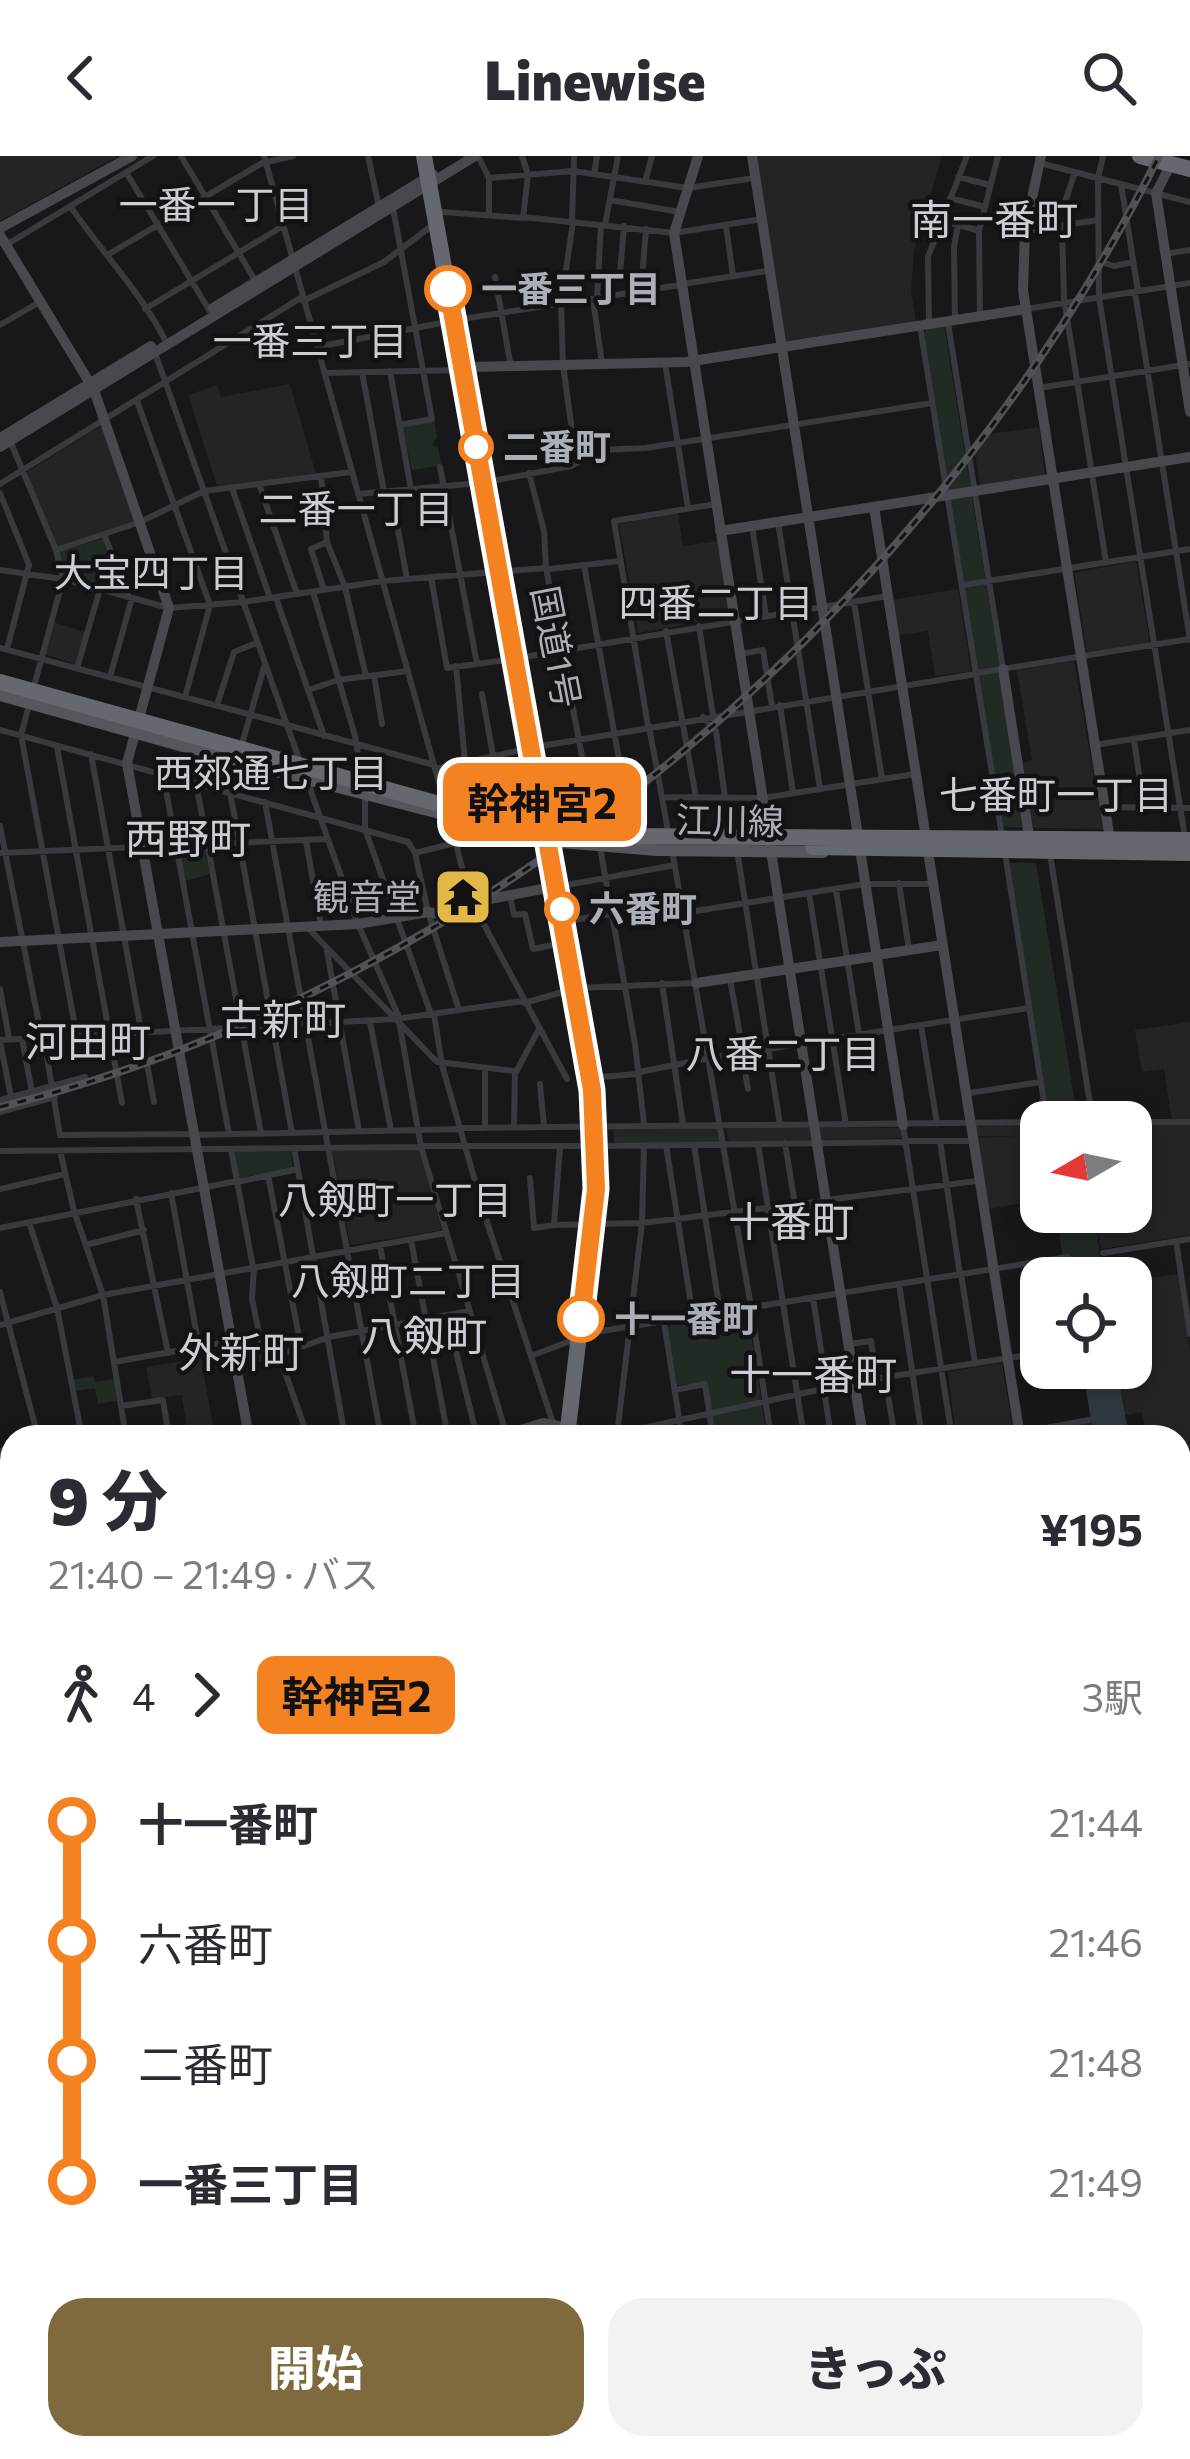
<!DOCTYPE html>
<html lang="ja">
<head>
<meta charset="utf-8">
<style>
	body { margin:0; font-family:Commissioner,"Noto Sans JP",sans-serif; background:#f2f2f3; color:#2b2b33; height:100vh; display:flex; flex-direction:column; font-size:45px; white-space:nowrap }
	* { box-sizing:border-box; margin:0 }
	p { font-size:39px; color:#7c7c81 }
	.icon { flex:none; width:66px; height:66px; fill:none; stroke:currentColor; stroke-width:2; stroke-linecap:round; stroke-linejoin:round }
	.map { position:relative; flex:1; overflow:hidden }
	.drawer { position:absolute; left:0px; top:1269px; width:1191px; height:1035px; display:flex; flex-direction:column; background:#fff; border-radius:36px 36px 0 0; box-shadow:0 6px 18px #0003 }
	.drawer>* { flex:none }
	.badge { padding:0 24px; border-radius:18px; font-size:42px; line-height:78px }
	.needle { width:78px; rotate:261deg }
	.buttons { position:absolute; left:1020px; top:945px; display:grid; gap:24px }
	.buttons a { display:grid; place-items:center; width:132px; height:132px; border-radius:24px; background:#fff; box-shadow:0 6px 18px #0003; font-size:60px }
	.map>.badge { position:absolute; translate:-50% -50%; box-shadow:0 0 0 6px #fff }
	.legs { display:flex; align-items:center; gap:18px; height:132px; padding:0 48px; font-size:39px }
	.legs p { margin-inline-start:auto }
	.headline { display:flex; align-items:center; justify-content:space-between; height:204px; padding:0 48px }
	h1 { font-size:66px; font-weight:800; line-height:90px }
	.primary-button { display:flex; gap:24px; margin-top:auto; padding:24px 48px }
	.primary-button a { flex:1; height:138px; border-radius:36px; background:#7e6a3c; color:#fff; font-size:48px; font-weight:800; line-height:138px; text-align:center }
	.primary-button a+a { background:#f2f2f3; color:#2b2b33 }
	ul { padding:0 48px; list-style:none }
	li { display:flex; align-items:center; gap:42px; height:120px; font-size:45px }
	li i { display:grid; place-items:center; width:18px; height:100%; margin:0 15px; background:currentColor }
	li i::after { content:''; width:30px; height:30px; margin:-15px; border:9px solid; border-radius:50%; background:#fff }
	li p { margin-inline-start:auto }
	li:first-child i { background:linear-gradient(#0000 50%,currentColor 0) }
	li:last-child i { background:linear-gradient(currentColor 50%,#0000 0) }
	header { display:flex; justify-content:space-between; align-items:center; height:156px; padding:0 48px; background:#fff; font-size:54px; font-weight:800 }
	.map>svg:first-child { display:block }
	.built { fill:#242427 }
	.green { fill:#222a24 }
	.water { fill:#31383f }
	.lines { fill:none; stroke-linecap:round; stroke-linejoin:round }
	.ferry { stroke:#869ab0; stroke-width:3; stroke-dasharray:15 12; stroke-linecap:butt }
	.street { stroke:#393a3f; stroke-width:6 }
	.secondary { stroke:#48494e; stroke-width:10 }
	.primary { stroke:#56575d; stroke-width:12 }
	.highway { stroke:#66686f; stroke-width:16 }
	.rail-casing { stroke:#515257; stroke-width:8 }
	.rail { stroke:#131315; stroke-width:3; stroke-dasharray:9; stroke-linecap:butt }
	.highway-bridge { stroke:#66686f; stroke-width:16 }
	.line-1-casing { stroke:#fff; stroke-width:27 }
	.line-1 { stroke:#f58220; stroke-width:18 }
	.stop-1-dot { fill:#fff; stroke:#f58220; stroke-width:6 }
	.labels { text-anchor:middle; stroke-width:9; stroke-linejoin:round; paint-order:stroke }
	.stop-label { font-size:36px; font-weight:bold; fill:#abafb8; stroke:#131315; text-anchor:start }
	.street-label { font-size:36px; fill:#abafb8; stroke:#131315 }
	.poi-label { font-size:36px; fill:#abafb8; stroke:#131315; text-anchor:end }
	.neighbourhood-label { font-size:39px; fill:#ccced5; stroke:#131315 }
	.quarter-label { font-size:42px; fill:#ccced5; stroke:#131315 }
</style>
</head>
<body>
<header><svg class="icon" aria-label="back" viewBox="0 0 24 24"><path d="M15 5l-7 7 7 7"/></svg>Linewise<svg class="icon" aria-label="search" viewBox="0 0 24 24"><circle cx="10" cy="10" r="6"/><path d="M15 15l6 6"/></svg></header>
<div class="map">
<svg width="1190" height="2303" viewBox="0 0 1190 2303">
	<rect width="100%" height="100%" fill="#18181a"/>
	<path class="built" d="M0,0h118l-118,65z
		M755,0h187l-28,95 -3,40 5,31 -132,19z
		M290,228l26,90 -99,12 -29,-91 29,-10 4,12z
		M101,270l33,95 -76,26 -33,-74z
		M1039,271l6,49 -65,10 -5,-33 14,-19z
		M678,357l5,33 35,-5 12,75 -92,17 -19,-109z
		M1136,405l14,82 -63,10 -13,-80z
		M958,433l13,82 -36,5 -7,-45 -30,4 -6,-35z
		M53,466l32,10 -10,32 -31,-10z
		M1074,505l29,168 -70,-1 -10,-65 9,-3 -15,-90z
		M1190,866v99h-18l-8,-52 -22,3 -7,-42z
		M1041,968v76l-53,9 -11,-71 40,-2h-41v-10z
		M1131,968h59v111l-89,14 -7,-37h37z
		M613,970h105l4,13 -108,5z
		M726,971h83l2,13 -82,2z
		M819,971l83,1 1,10 -82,2z
		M332,993h86l24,81 -92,15z
		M821,1048l5,28 -51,8 -2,-30z
		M1178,1118l12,78v121l-11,2v-38h-32l-5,-25 -16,3 -9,-47h14v-82l6,-1v-5z
		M201,1202l14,79h-27l-6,-42 -30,4 -6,-32z
		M1002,1207l11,69 -57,5 -8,-65z
		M1091,1265l3,16h-70l2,-4z
		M12,1468v67l-12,2v-67z
		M12,1662v68l-12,2v-67z
		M1179,1743l11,59v87l-11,2z
		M1190,1916v387h-127l-6,-11h122v-374z
		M562,2292h127l2,11h-127z
		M749,2292h91l3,11h-72l-2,-7 -18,4z"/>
	<path class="green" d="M944,169l81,499 -2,4 -20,-2 -79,-492 3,-6z
		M434,264l3,17 -5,8 6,3 4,17 -30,5 -10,-43z
		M104,382l20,52 -2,2 -58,-16 -6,-24z
		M204,691l6,27 -25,7 -6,-32z
		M1009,707h27l42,259h-34l5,-6z
		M721,980v6l-107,2v-7z
		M290,993l3,19 -55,10 -3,-27z
		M1057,1056h37l9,66h-29l-4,-22 -8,-1z
		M745,1157l3,2 19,122h-51l-9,-54 -30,2 -9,-57 3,-4z
		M93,1220l2,6 19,-3 3,22 -19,3 -3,-16 -20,3 -2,-11z
		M1179,1542l11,63v159l-11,-59z"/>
	<path class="water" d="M1117,1212l12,69h-35l-11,-64z
		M12,1574v49l-12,2v-49z"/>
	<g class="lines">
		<path class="ferry" d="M1179,1367l11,-2
			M0,1604l12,-2"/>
		<path class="street" d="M181,0l75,126
			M264,0l180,645
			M368,0l11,51
			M478,0l11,22v36
			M1103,0l-5,22 1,119 86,541
			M1040,7l150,39
			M126,16l83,138
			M594,18l3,-18
			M958,21l32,8
			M489,22l84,-7 115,17 66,-10
			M645,26l7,-26
			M1121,28l17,107
			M950,42l35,9
			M610,44l70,12
			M70,50c31,45 69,84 94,132
			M393,52l39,211 -33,6
			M443,56l80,6 5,-43 -6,-19
			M523,61l151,16 88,-14
			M940,64l37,10
			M572,66l2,-66
			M605,69l13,-69
			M1068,69l-2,-26 9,-27
			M726,70l7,50
			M1062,70l2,73 42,263
			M1025,75l73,-11
			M6,89l147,-89
			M109,98l153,-91 31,-7
			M1165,98l25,-4
			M1099,105l15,5 19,-4
			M620,117l4,-47
			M495,121l16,90
			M682,128l85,-13
			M641,135l5,-62
			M1135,136l55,348
			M597,142l4,-73
			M593,143l9,65
			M303,145l81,-39 50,-38
			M145,153l138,-83
			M1026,153l164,-26
			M980,161l-1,-86 19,-75
			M955,164l-1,-73 4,-22
			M948,167l55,346
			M929,168l-1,-67 39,-101
			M0,169l38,-22
			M920,170l82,510
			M317,191l145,-28 218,-34
			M155,197l144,406
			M665,207l23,145
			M390,215l21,119
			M362,216l22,120
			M325,217l134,-3
			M1038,232l152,-24
			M137,245l73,204 -25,92
			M11,287l45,107 7,29 -29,107
			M571,310v-8l4,-5 -12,-88 -2,-62 12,-81
			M440,311l37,197
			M529,317l15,58 2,37 50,261
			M321,320l6,66 18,45 21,89
			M492,325l79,-15 29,-16 46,-2 286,-45
			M0,328l302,-187
			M259,328l38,110
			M232,332l38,110
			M391,335l16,88
			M0,337l29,72 -22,84
			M358,338l122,-11
			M778,366l42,267
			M752,370l14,90
			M104,378l25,63
			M56,394l84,-28 64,-31 147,-19
			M584,409l48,266
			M549,413l71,-8
			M0,414l63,9 106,29 74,-6 140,-21 163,-13
			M431,421l16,91 66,-9
			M963,429l227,-36
			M324,434l-13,-41 16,-7
			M313,436l42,144 7,42
			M276,442l48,138
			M854,446l28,177
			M699,470l14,90
			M666,475l30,166
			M0,492l286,76
			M740,498l23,-4 9,56
			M524,501l364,-61
			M456,510l9,95
			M77,512l23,-79
			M977,517l213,-34
			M374,519l8,49
			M110,521l22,-79
			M308,534l30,-10 70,-9
			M482,538l22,123
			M29,549l-8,30 56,302
			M217,549l17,-53 22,-9
			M780,549l13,88
			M703,561l13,14 9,67
			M287,569l147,40
			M648,570l-34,-205 102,-17
			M649,570l19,105
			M0,574l408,112 7,11 13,59 31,98
			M1134,584l10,67
			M242,588l22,-77
			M1095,589l95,-15
			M541,590l435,-72
			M57,591l65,356
			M91,598l63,348
			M237,609l-7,27 62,341
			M435,613l91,-20
			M163,618l66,360
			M196,627l65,350
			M308,627l50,141 40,91 23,132 85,286
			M365,639v34l66,185
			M662,641l101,1 152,-24
			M265,646l116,635
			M1105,651l85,1
			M450,663l22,90
			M0,670l42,213
			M306,685l15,85
			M600,691l35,197 9,80
			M672,694l79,457
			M737,694l43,275
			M0,697l326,-14
			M415,697l40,-10
			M1050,698l43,268
			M899,727l10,67
			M567,729l108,-20
			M836,734l23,144
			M809,737l37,232
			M510,740l4,19 11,-1 8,35 30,-6
			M475,752l92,171
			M683,757l182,-29h67
			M573,764l38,-6
			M309,773l128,133 78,9 -1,56
			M327,795l32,180
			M730,823l13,73
			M662,827l21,141
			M0,833l9,49
			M524,847l53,-15 119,-5
			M434,858l8,51 43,151 68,207
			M370,866l21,108
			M921,869l16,99
			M22,883l10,53
			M44,883l16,96 132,-1
			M0,884l396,-21 127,-18
			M0,885l11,56
			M742,897l6,36
			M485,913v59
			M516,916l23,-43
			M639,916l71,-14 319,-50
			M600,921l38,-3
			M540,928l4,42
			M969,937l72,-11
			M0,944l85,-23
			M0,956l55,-15
			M1078,964l14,2
			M1131,966h59
			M903,970l49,311
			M461,972l579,-6 6,-7 -41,-262
			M194,979l267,-6
			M907,985h66
			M940,985l20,134
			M785,987l10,62
			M758,988l46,293
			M666,989l27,172
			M694,989l26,167
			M421,990h170
			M604,990l303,-4
			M294,992l51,289
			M231,993l22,118
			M0,995l421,-4
			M60,995l14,60 29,84 23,142
			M268,1019l33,172
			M530,1022l4,50 20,-3 6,-79
			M237,1026l61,-13
			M0,1033l65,-15
			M171,1037l28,154
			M136,1043l32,154
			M826,1044l151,-19
			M29,1066l28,86 25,129
			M554,1069l88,-2 183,-22
			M0,1072l237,-47
			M411,1084l37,197
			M1176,1085l14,93
			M86,1089l58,-15
			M380,1090l36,191
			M1103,1097l87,-14
			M254,1111l-2,32 12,58
			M993,1113l75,-12 3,21
			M961,1118l14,89
			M899,1128l23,153
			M0,1136l38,145
			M813,1142l14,90
			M751,1151l20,130
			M447,1159l30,122
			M664,1166l18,115
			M0,1169l103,-30 343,-62
			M589,1177l404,-64
			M849,1188l22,-3 6,38
			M279,1199l29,82
			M531,1200l47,-18
			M114,1206l118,-21
			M235,1206l44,-7 50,-18 141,-26
			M885,1222l10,59
			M824,1233l7,48
			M675,1234l30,-6 8,53
			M121,1250l42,-6 6,37
			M579,1274l36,4 240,-52 186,-29
			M1019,1277l70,-13
			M617,1279l25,-212 2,-77
			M271,1281l34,-6
			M1000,1281l19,-3
			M0,1295l12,-1
			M0,1467l12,-2
			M1179,1733l11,57
			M0,1735l12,-2
			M0,1831l12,-2
			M0,1923l12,-2
			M0,1987l12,62
			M0,2071l12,-2
			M0,2172l12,-2
			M0,2238l12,65
			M47,2292l2,11
			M79,2292l2,11
			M115,2292l2,11
			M195,2292l2,11
			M271,2292l2,11
			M311,2292l2,11
			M346,2292l2,11
			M380,2292l2,11
			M414,2292l2,11
			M559,2292l2,11
			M691,2292l2,11
			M859,2292l2,11
			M898,2292l2,11
			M936,2292l2,11
			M977,2292l2,11
			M1015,2292l3,11
			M206,2303l31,-11
			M491,2303l49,-11"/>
		<path class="secondary" d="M698,0l-24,77 189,1204
			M752,0l151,969
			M1041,0l-16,75 -2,59 87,550
			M1171,8l-15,29 34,219
			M0,72l132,-72
			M0,79l94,155 75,218 -42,155 122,674
			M213,152l220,-134
			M471,211l215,-5 340,-53
			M0,282l151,-92
			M0,291l475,-291
			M874,351l146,930
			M720,375l470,-74
			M1003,513l26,167
			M0,786l358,-18 70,-12 28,5 34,-18 68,-13
			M877,799l65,-10
			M696,827l181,-27
			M498,1281l45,-14 35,7
			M1179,1325l11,-2
			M0,1339l12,-1
			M0,1349l12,64
			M1179,1441l11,-2
			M0,1543l12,-3
			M0,1659l12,-2
			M155,2292l2,11
			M450,2292l2,11"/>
		<path class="primary" d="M0,539l237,66 312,80 108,9 166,2
			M1179,1899l11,-2
			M1179,1909l11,-2
			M0,2116l12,-2
			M0,2126l12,-2"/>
		<path class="highway" d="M424,0l168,934 4,99 -29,248
			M1140,0l50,13
			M741,2292l3,11"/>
		<defs>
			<path id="rail" d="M0,951c492,-123 933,-500 1159,-951"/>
		</defs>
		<use href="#rail" class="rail-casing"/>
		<use href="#rail" class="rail"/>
		<path class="highway-bridge" d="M0,526l493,137 66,13 61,4 570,4
			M813,691l377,6"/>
	</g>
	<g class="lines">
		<defs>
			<path id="line-1" d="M448,133l144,801 4,99 -15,130"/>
		</defs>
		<use href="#line-1" class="line-1-casing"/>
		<use href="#line-1" class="line-1"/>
	</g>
	<defs>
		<symbol id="temple-square" viewBox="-11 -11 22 22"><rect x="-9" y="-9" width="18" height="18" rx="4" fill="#e3b847" stroke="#131315"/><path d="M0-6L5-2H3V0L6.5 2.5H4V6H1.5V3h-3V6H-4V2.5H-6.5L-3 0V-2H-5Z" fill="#111"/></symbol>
	</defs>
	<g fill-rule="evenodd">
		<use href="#temple-square" x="430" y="708" width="66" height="66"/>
	</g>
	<g class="stop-1-dot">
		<circle cx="448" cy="133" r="21"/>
		<circle cx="476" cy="291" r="15"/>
		<circle cx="562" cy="753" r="15"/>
		<circle cx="581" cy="1163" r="21"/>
	</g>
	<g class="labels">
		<g class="stop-label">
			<text x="481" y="146">一番三丁目</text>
			<text x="503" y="304">二番町</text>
			<text x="589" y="766">六番町</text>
			<text x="614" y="1176">十一番町</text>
		</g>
		<g class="street-label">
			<text transform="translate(556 491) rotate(79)" y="13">国道1号</text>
			<text transform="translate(730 665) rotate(1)" y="13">江川線</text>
		</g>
		<g class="poi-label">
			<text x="421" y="754">観音堂</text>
		</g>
		<g class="neighbourhood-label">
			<text x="216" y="63">一番一丁目</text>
			<text x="310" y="199">一番三丁目</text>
			<text x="356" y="367">二番一丁目</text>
			<text x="151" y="431">大宝四丁目</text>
			<text x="716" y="461">四番二丁目</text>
			<text x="271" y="631">西郊通七丁目</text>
			<text x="1056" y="653">七番町一丁目</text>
			<text x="783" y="912">八番二丁目</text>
			<text x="395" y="1058">八剱町一丁目</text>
			<text x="408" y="1139">八剱町二丁目</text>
		</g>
		<g class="quarter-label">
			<text x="994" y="79">南一番町</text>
			<text x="188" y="698">西野町</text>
			<text x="283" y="879">古新町</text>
			<text x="88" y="901">河田町</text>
			<text x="791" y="1081">十番町</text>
			<text x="424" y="1195">八剱町</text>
			<text x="241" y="1212">外新町</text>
			<text x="813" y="1234">十一番町</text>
		</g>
	</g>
</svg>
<div class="buttons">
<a><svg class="needle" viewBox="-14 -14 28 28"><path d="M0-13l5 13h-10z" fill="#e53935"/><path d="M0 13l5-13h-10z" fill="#7c7c81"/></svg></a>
<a><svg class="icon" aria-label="locate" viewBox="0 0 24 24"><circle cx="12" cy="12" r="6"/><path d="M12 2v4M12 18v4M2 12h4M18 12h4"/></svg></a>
</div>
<b class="badge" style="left:542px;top:646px;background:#f58220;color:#111">幹神宮2</b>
<section class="drawer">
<div class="headline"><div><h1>9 分</h1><p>21:40 – 21:49 · バス</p></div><b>¥195</b></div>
<div class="legs"><svg class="icon" aria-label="walk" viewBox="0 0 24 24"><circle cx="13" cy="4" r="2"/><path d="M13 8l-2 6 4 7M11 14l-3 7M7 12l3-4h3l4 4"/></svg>4<svg class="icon" aria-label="forward" viewBox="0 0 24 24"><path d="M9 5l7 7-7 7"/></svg><b class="badge" style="background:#f58220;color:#111">幹神宮2</b><p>3駅</p></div>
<ul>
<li><i style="color:#f58220"></i><b>十一番町</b><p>21:44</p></li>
<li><i style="color:#f58220"></i><span>六番町</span><p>21:46</p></li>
<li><i style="color:#f58220"></i><span>二番町</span><p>21:48</p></li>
<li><i style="color:#f58220"></i><b>一番三丁目</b><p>21:49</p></li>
</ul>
<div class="primary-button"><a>開始</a><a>きっぷ</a></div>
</section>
</div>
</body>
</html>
